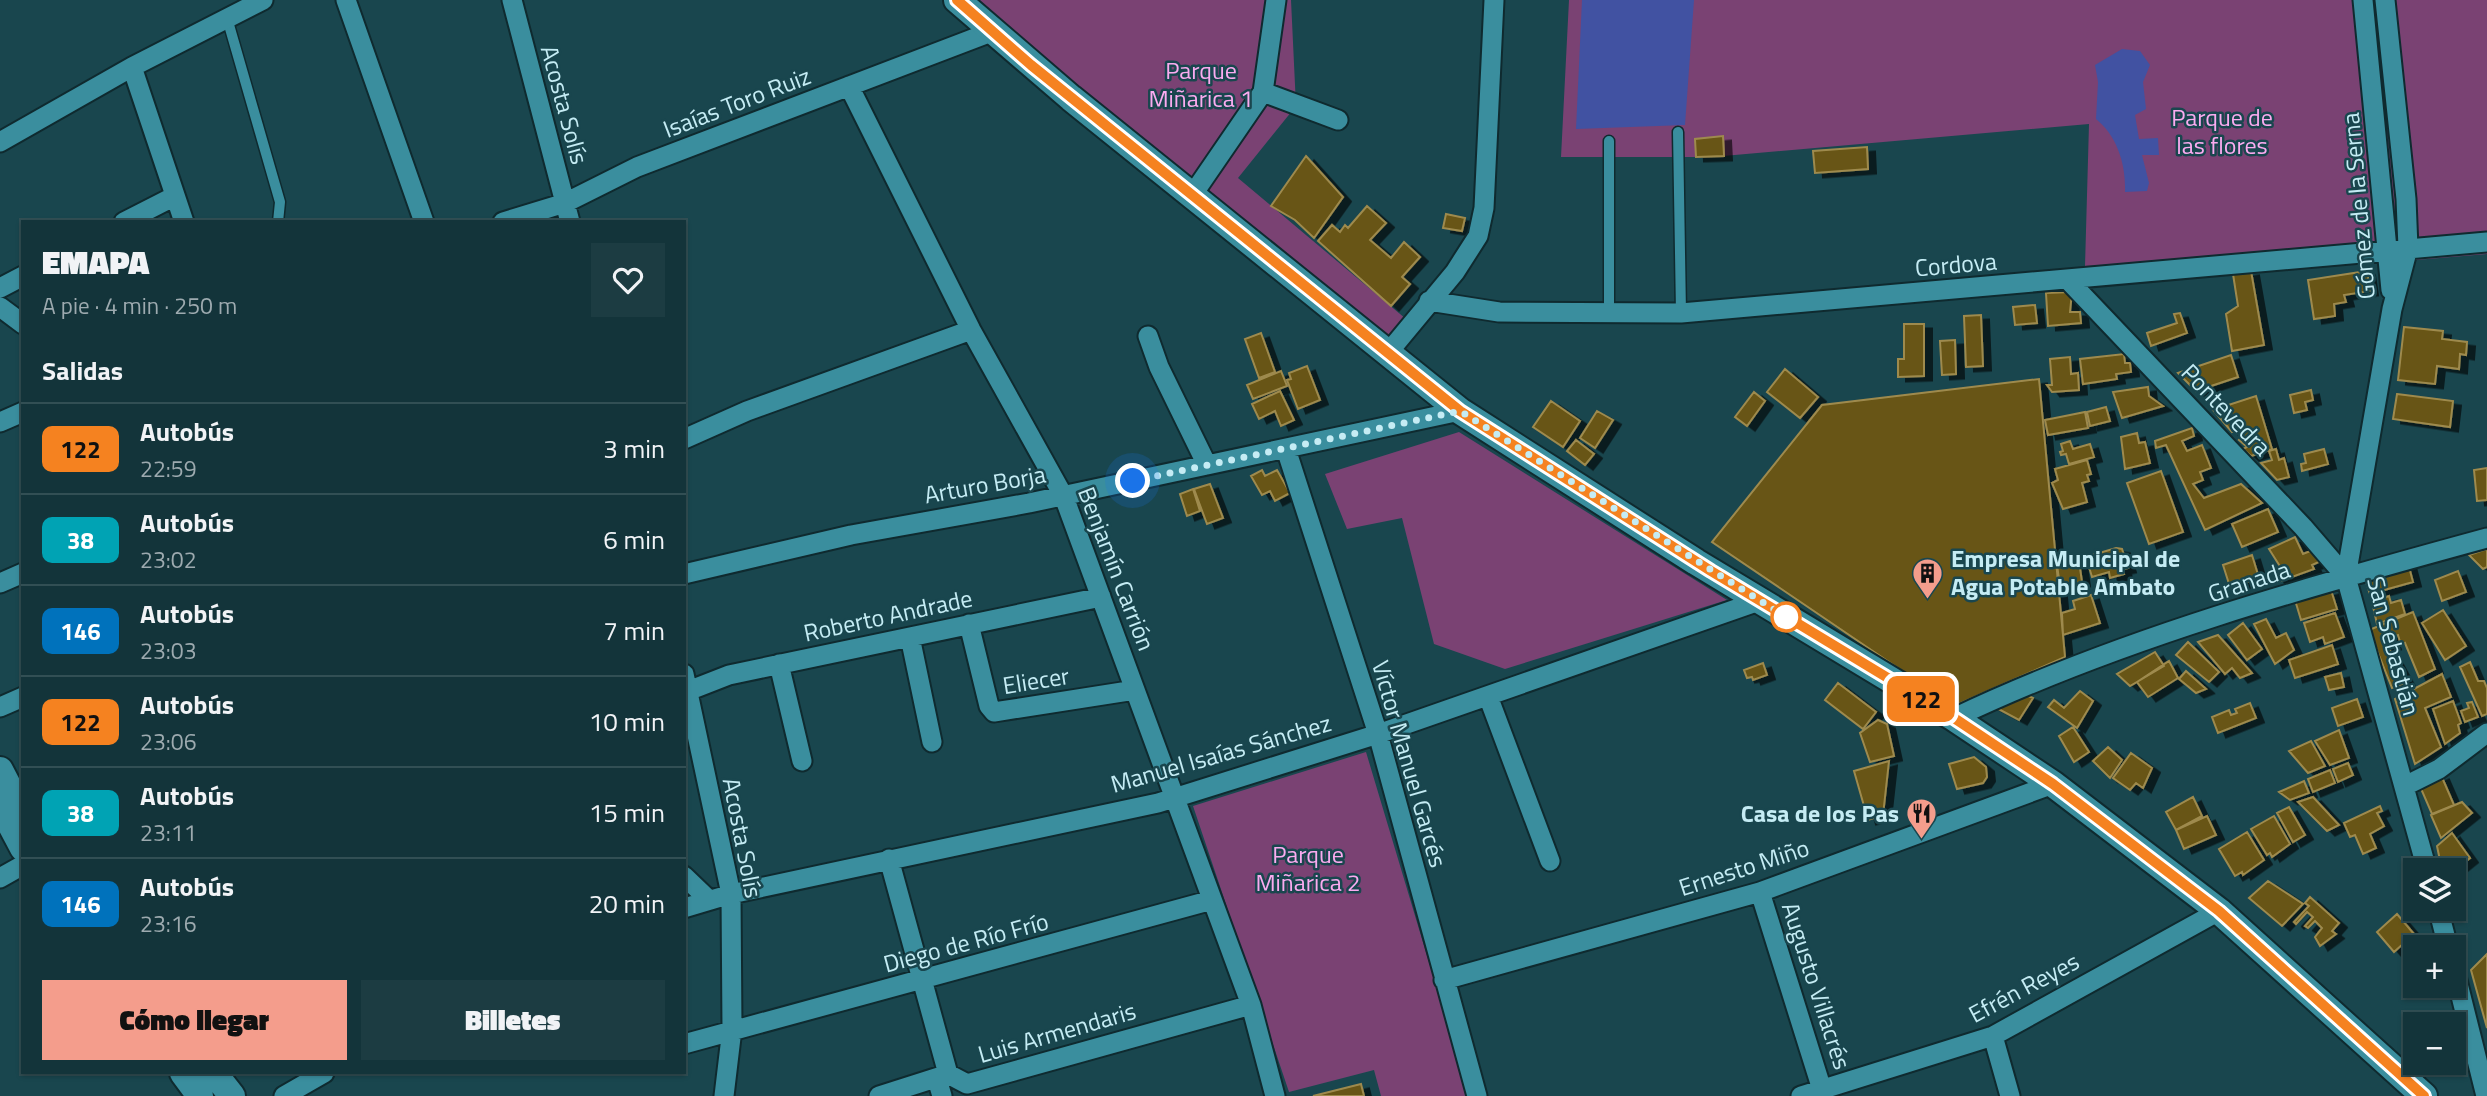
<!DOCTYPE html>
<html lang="es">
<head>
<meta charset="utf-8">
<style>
	body { margin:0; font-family:"Titillium Web",sans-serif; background:#1c3c42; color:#f1f3f6; height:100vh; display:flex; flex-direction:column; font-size:26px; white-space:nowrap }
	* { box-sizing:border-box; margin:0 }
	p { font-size:23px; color:#9daaaf }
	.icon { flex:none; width:38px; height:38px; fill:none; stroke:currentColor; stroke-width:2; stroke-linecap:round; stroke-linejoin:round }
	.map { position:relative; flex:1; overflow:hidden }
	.drawer { position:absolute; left:21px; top:220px; width:665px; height:854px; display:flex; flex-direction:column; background:#13343a; border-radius:0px; box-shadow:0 2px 5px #0004,0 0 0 2px #324f54 }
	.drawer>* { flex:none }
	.badge { padding:0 14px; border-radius:10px; font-size:24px; line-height:46px }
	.controls { position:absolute; left:2403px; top:858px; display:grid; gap:14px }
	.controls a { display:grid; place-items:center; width:63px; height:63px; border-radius:0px; background:#13343a; box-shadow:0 2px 5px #0004,0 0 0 2px #324f54; font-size:35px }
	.you { position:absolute; width:35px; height:35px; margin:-18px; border:5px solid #fff; border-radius:50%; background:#1a73e8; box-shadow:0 0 0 10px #1a73e833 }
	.map>.badge { position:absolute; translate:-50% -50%; box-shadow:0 0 0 4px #fff }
	h2 { padding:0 21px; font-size:26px; line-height:63px }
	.round { display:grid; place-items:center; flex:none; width:74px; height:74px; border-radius:0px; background:#1c3c42 }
	.head { display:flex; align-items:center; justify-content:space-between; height:119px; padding:0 21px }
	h1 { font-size:33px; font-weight:800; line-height:52px }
	.cta { display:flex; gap:14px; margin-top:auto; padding:14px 21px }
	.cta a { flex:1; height:80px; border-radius:0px; background:#f49d8c; color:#111; font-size:28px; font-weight:800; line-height:80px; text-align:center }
	.cta a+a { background:#1c3c42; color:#f1f3f6 }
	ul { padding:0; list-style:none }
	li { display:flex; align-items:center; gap:21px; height:91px; padding:0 21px; border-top:2px solid #324f54 }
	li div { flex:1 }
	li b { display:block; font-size:26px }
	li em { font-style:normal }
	li .badge { min-width:77px; font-weight:700; text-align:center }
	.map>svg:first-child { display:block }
	.green { fill:#7a4273 }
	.water { fill:#4152a2 }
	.building { fill:#675413; stroke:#9e8a4e; stroke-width:2; filter:url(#shadow) }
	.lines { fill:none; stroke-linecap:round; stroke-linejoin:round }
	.lane-casing { stroke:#0f2a2f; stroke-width:13 }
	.street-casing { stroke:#0f2a2f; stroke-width:23 }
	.secondary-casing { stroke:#0f2a2f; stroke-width:30 }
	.lane { stroke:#3a8e9e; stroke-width:10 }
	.street { stroke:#3a8e9e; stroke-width:19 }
	.secondary { stroke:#3a8e9e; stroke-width:26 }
	.line-casing { stroke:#fff; stroke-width:16 }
	.line { stroke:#f58220; stroke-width:10 }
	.walk { stroke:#c5ecf4; stroke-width:7; stroke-dasharray:0 12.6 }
	.stop-dot { fill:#fff; stroke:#f58220; stroke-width:3.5 }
	.labels { text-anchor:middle; stroke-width:5; stroke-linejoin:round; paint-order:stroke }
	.park-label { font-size:24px; fill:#fbabf0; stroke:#19464e }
	.street-label { font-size:24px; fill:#c5ecf4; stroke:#19464e }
	.poi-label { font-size:24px; font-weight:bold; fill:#c5ecf4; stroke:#19464e; text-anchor:start }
</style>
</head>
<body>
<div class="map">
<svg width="2487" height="1096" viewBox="0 0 2487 1096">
	<defs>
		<filter id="shadow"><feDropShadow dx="8" dy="4.5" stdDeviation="0" flood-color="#0009"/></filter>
	</defs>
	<rect width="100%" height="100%" fill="#19464e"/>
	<path class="green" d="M972,0h319l5,106 -58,72 168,141 -20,26z
		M1569,0h786l25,244 -145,19 -150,3 4,-142 -377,33h-151z
		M2391,0h96v254l-71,6z
		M2382,48l21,194 -13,1 -19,-194z
		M1459,432l268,168 -222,69 -71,-25 -32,-126 -55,11 -22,-55z
		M1366,752l103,344h-88l-7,-26 -85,22 -96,-286z"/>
	<path class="water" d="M1582,0h112l-9,125 -109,4z
		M2122,49l18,2 10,14 -7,17 3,27 -11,6 4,24 19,-1 1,17h-17l7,28 -2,8 -22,1c1,-28 -8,-56 -29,-73l2,-37 -3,-17z"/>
	<path class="building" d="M1723,136l1,20 -28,1 -1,-18z
		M1867,147l1,22 -53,4 -2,-22z
		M1306,156l37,41 -29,41 -19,-18 -24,-14z
		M1367,206l19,17 -16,17 21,18 13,-16 16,15 -18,20 8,7 -19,22 -73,-65 14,-16 8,7 5,-7 3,3z
		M1446,214l19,4 -3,13 -19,-3z
		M2251,271l13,74 -32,6 -6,-37 12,-8 -5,-32z
		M2367,271l3,20 -26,4 2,7 -12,2 1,12 -21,3 -6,-39z
		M2072,292l-2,20h10l1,11 -33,3 -2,-33z
		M2035,305l2,18 -22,2 -2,-18z
		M2180,313l7,20 -36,13 -4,-13 30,-10 -3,-9z
		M1981,315l2,51 -17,1 -2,-51z
		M1904,324h20v52l-26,1v-18h6z
		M2404,327l39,4 -1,8 25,3 -1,13 -6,-1 -1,15 -22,-3 -2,18 -37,-4z
		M1261,333l14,39 -16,6 -14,-39z
		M1955,340l1,34 -14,1 -2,-34z
		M2124,354l1,9h5l1,9 -15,2 1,5 -34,5 -3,-25z
		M2231,355l7,22 -42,14 -18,-18z
		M2070,357l1,17 7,-1 1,17 -27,2 -5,-7h5l-2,-26z
		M1307,366l13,34 -22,9 -11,-29 4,-1 -2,-6z
		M1785,369l33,28 -18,21 -33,-26z
		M1281,371l6,15 -34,13 -6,-14z
		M2039,379l26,278 -111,49 -242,-164 110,-137z
		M2148,387l1,9 14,10 -41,12 -9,-26z
		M2311,390l2,10 -8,2 2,8 -13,3 -4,-18z
		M1280,391l14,29 -13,6 -6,-15 -16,8 -7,-15z
		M1754,392l11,9 -18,25 -12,-9z
		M2397,394l56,7 -3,26 -57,-8z
		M2256,396l16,53 -21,7 -8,-7 4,-2 -8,-7 4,-4 -6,-6 -5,2 -19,-22z
		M1551,401l29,20 -17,26 -30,-20z
		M2106,407l4,14 -20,5 -3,-14z
		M1597,411l16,9 -18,28 -15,-10z
		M2085,412l3,16 -40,7 -3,-15z
		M2192,428l2,8 -12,5 5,10 15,-6 9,23 -11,4 3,8 -10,4 11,14 37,-14 21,19 -57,27 -39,-85 -10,3 -1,-7z
		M2137,433l2,10 6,-1 5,21 -25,6 -4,-32z
		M1576,440l18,14 -9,11 -18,-14z
		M2070,441l3,8 17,-5 4,13 -25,7 -3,-10 -5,1 -1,-3 3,-1 -2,-7z
		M2276,449l3,11 5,-2 5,19 -12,3 -16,-17 11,-3 -3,-9z
		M2324,449l4,15 -26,7 -1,-7 5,-1 -2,-9z
		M2087,460l4,14 -4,1 2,6 -7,2 5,19 -24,7 -11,-26 6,-3 -3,-11z
		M2487,468v32l-10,1 -3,-31z
		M1262,470l3,6 12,-6 13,23 -15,8 -5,-10 -8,4 -11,-19z
		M2161,471l22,61 -34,12 -22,-61z
		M1210,484l13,34 -16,6 -13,-35z
		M1193,489l7,22 -13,5 -7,-22z
		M2268,509l10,23 -36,15 -10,-23z
		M2295,537l8,17 10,-4 10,10 -11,5 2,4 -36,13 -4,-10 7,-4 -12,-19z
		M2116,548l6,1 6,19 -5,1 1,5 -14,4 -1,-6 -17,5 -6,-20z
		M2487,549v18l-4,2 -14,-14z
		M2252,555l7,23 -29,9 -7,-22z
		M2079,561l3,21 -22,4 -3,-21z
		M2408,563l5,19 -43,12 -6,-18z
		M2458,571l8,21 -24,9 -7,-21z
		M2331,590l6,19 -36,11 -6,-20z
		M2091,595l9,28 -37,12 -1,-22 13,-4 -2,-8z
		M2389,596l2,7 10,-3 4,14 -28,10 -5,-22z
		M2443,610l23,36 -21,14 -23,-37z
		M2413,612l22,57 -16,8 -14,-34 -4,2 -3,-10 -8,3 3,7 -5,2 19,35 -15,6 -23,-58z
		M2335,613l9,24 -19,7 -2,-7 -13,5 -6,-19z
		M2266,619l10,19 10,-5 8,17 -19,14 -21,-40z
		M2243,623l19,26 -15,11 -19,-25z
		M2218,635l34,38 -12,5 -8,-10 -7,6 -27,-32z
		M2188,642l31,30 -10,10 -33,-27z
		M2332,645l6,19 -43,14 -6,-18z
		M2155,652l9,14 -34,20 -13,-12z
		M2169,661l9,17 -30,19 -11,-15z
		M2470,662l8,19h6l3,7v26l-5,2 -22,-49z
		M1763,663l4,12 -14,5 -1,-3 -5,1 -3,-8z
		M2186,671l20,18 -10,4 -17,-14z
		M2341,673l3,14 -15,3 -4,-13z
		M2442,674l9,23 -26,11 16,39 -26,17 -20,-65z
		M1838,683l38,29 -13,17 -38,-29z
		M2080,691l13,10 -16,27 -29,-21 6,-7 10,8z
		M2019,692l14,6 -14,22 -28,-15z
		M2357,699l6,18 -25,9 -6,-18z
		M2453,701l8,22 -3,2 2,8 -15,11 -12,-35z
		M2472,702l6,15 -13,5 -4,-11 8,-3 -2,-5z
		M2250,703l6,15 -38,15 -6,-16 17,-7 2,5 6,-2 -2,-4z
		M1878,720l9,4 7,32 -24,6 -10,-29z
		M2073,727l16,25 -15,10 -15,-26z
		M2339,730l10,28 -19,7 -15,-24z
		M2311,741l14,25 -17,7 -19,-22z
		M2108,747l14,13 -12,18 -17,-17z
		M2131,753l21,15 -9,20 -7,-5 -6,7 -17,-12z
		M1974,757l12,10 1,10 -4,6 -26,6 -8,-25z
		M1889,761l-6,54 -15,5 -14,-49z
		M2348,763l5,12 -15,7 -5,-13z
		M2330,770l5,13 -22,9 -5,-13z
		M2441,775l13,30 -22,9 -13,-30z
		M2304,781l5,12 -19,7 -11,-8z
		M2193,797l9,19 -26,14 -10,-18z
		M2313,797l26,28 -12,6 -29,-29z
		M2462,802l10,11 -31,25 -10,-23z
		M2380,806l2,5 -5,2 7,13 -14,8 6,14 -13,6 -8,-19 -5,2 -6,-14z
		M2289,807l16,28 -12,7 -16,-29z
		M2207,816l9,19 -32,14 -8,-19z
		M2274,816l16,28 -18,13 -2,-4 -3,2 -16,-26z
		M2247,832l17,28 -21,15 -1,-3 -7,4 -16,-27z
		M2452,833l18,25 -16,13 -12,-1 -5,-24z
		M2268,881l35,23 -21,22 -33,-28z
		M2310,897l29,26 -7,8 4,3 -16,12 -5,-9 7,-9 -7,-7 -7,7 -3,-2 8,-9 -6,-5 -11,12 -2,-2 15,-16 -4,-3z
		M2397,914l17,20 -20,18 -17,-20z
		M2487,954v74l-16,-58z
		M1361,1084l3,12h-51z"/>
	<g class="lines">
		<defs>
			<path id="lane" d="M227,18l53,184 -2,20
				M1678,132l3,181
				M1609,314v-173"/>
			<path id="street" d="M346,0l78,222
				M512,0l58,222
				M2363,0l28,290
				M2385,0l21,199 2,49 -16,61 -46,268 81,293
				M132,67l52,155
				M849,86l122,244 93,167 187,508 24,91
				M1263,92l75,28
				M0,142l132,-75 131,-67
				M1193,194l70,-102 13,-92
				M124,222l51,-26
				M503,222l62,-19 72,-36 354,-135
				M2068,280l235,247 43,50
				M0,288l23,-12
				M1429,301l70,11 182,1 806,-71
				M0,307l23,17
				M1148,336l11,31 48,98
				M1387,354l68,-82 23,-36 6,-28 10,-208
				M0,422l23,-10
				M684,439l63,-28 224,-81
				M1286,449l92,285 99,362
				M684,574l167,-39 178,-32 431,-92
				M0,583l23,-10
				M969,624l20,82 5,6 141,-22
				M910,637l22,105
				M779,664l23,97
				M684,674l47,220 1,135 -8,67
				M688,691l41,-16 372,-78
				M1488,696l62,165
				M0,707l23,-10
				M1954,718c168,-80 353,-131 533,-180
				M2405,786l34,-17 48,-36
				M889,859l59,215
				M684,876l24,23
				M0,878l23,-13
				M1760,892l64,204
				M684,908l47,-14 427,-91 220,-69 381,-133
				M2438,908l10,39
				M2454,968l32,128
				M1444,980l316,-88 293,-108
				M1993,1036l17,60
				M684,1044l528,-144
				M937,1079l5,17
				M284,1096l40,-23
				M879,1096l69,-22 19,10 284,-79
				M1801,1096l192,-60 226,-125"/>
			<path id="secondary" d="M957,0l114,98 389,313 236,151 258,156 99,66 166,127 205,185
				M0,770l23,44
				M0,805l23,43
				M183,1073l17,23
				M214,1073l18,23"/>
		</defs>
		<use href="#lane" class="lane-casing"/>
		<use href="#street" class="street-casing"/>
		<use href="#secondary" class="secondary-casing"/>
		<use href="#lane" class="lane"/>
		<use href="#street" class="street"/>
		<use href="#secondary" class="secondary"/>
	</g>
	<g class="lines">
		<defs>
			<path id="line" d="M957,0l74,65 429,346 251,160 243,147 99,66 166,127 205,185"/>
		</defs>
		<use href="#line" class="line-casing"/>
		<use href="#line" class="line"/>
		<path class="walk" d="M1133,481l327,-70 326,206"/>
	</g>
	<defs>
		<symbol id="building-pin" viewBox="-11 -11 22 30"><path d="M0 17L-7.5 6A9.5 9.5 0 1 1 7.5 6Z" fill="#f49d8c" stroke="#19464e"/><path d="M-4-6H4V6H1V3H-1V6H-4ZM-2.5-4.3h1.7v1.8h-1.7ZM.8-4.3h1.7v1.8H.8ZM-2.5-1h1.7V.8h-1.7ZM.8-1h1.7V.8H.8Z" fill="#111"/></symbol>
		<symbol id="restaurant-pin" viewBox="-11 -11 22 30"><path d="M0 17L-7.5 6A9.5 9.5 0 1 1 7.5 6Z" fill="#f49d8c" stroke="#19464e"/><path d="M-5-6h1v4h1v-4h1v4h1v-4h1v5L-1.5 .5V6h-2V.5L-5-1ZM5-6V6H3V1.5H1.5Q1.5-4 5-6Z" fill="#111"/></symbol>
	</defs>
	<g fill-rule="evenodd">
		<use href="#building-pin" x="1910" y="556" width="35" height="47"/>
		<use href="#restaurant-pin" x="1904" y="796" width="35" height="47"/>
	</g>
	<circle class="stop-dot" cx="1786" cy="617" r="14"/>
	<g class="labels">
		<g class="park-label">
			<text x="1201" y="79">Parque<tspan x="1201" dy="28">Miñarica 1</tspan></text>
			<text x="2222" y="126">Parque de<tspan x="2222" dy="28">las flores</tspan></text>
			<text x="1308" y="863">Parque<tspan x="1308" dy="28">Miñarica 2</tspan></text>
		</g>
		<g class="street-label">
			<text transform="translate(737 103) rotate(-21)" y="8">Isaías Toro Ruiz</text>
			<text transform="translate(564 105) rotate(75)" y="8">Acosta Solís</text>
			<text transform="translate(2359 206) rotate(-95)" y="8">Gómez de la Serna</text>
			<text transform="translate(1956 265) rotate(-5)" y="8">Cordova</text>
			<text transform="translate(2226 410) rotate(46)" y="8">Pontevedra</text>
			<text transform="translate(985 485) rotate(-10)" y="8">Arturo Borja</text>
			<text transform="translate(1116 569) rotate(69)" y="8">Benjamín Carrión</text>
			<text transform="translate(2249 582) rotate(-18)" y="8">Granada</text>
			<text transform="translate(888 616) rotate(-12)" y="8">Roberto Andrade</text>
			<text transform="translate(2393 646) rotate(75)" y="8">San Sebastián</text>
			<text transform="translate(1036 681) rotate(-9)" y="8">Eliecer</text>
			<text transform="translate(1221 754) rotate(-16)" y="8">Manuel Isaías Sánchez</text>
			<text transform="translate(1409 764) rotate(74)" y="8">Víctor Manuel Garcés</text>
			<text transform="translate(742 838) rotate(79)" y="8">Acosta Solís</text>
			<text transform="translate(1744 868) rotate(-18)" y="8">Ernesto Miño</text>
			<text transform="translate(966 943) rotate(-15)" y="8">Diego de Río Frío</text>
			<text transform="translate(1816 986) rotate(72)" y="8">Augusto Villacrés</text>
			<text transform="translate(2024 988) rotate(-28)" y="8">Efrén Reyes</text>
			<text transform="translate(1057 1033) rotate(-16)" y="8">Luis Armendaris</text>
		</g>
		<g class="poi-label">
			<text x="1951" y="567">Empresa Municipal de<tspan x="1951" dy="28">Agua Potable Ambato</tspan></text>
			<text x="1899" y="822" text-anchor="end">Casa de los Pas</text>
		</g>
	</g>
</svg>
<div class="controls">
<a><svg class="icon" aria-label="layers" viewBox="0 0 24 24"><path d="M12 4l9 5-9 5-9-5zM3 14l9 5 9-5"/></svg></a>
<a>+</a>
<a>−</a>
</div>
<div class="you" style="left:1133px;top:481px"></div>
<b class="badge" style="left:1921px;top:699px;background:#f58220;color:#111">122</b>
<section class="drawer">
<div class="head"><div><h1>EMAPA</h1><p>A pie · 4 min · 250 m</p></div><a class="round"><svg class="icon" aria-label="heart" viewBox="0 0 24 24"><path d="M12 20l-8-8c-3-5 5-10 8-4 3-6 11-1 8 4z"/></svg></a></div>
<h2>Salidas</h2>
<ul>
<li><span class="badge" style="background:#f58220;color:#111">122</span><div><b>Autobús</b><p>22:59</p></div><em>3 min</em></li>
<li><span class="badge" style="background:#00a3b4;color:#fff">38</span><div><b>Autobús</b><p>23:02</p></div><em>6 min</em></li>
<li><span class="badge" style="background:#0072bc;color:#fff">146</span><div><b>Autobús</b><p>23:03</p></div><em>7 min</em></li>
<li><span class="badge" style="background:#f58220;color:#111">122</span><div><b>Autobús</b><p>23:06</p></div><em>10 min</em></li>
<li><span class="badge" style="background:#00a3b4;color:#fff">38</span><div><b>Autobús</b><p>23:11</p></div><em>15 min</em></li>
<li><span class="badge" style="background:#0072bc;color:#fff">146</span><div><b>Autobús</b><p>23:16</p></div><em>20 min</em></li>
</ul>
<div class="cta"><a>Cómo llegar</a><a>Billetes</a></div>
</section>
</div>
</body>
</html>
